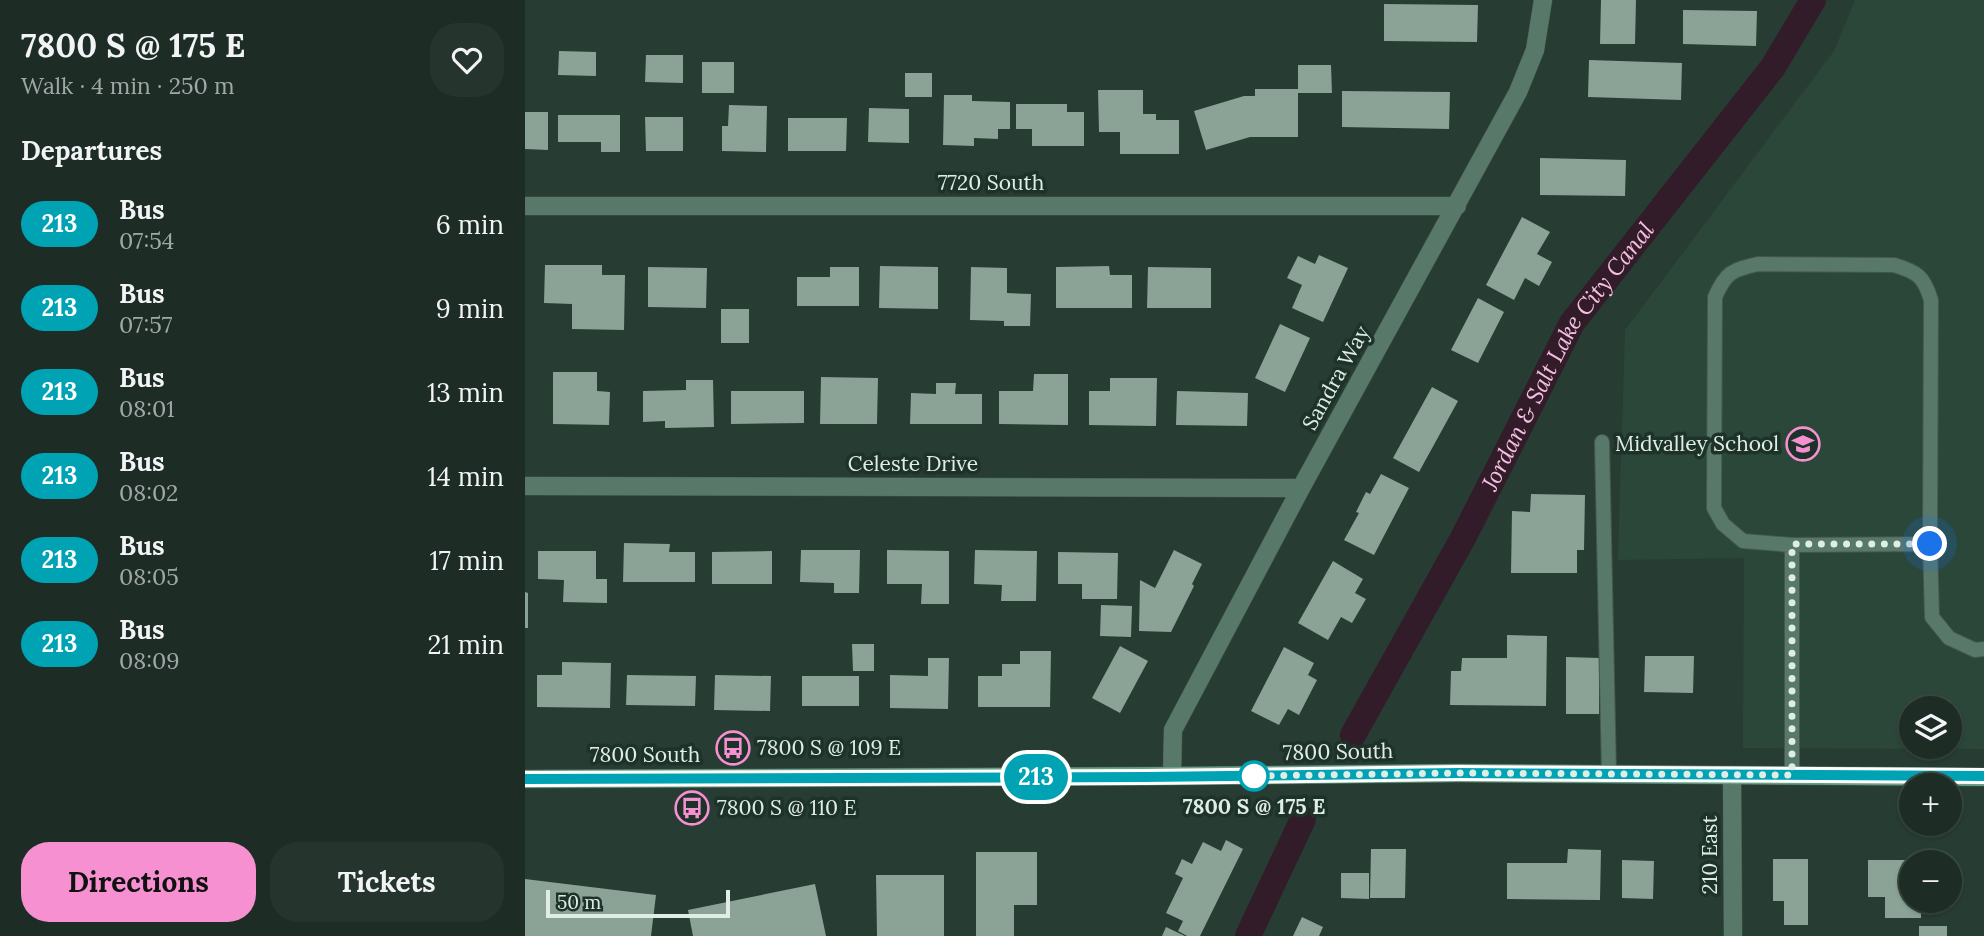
<!DOCTYPE html>
<html lang="en">
<head>
<meta charset="utf-8">
<style>
	body { margin:0; font-family:Lora,serif; background:#25352e; color:#f1f3f6; height:100vh; display:flex; flex-direction:column; font-size:26px; white-space:nowrap }
	* { box-sizing:border-box; margin:0 }
	p { font-size:23px; color:#a0a8a7 }
	.icon { flex:none; width:38px; height:38px; fill:none; stroke:currentColor; stroke-width:2; stroke-linecap:round; stroke-linejoin:round }
	.map { position:relative; flex:1; overflow:hidden }
	.drawer { display:flex; flex-direction:column; background:#1d2d26; width:525px }
	.drawer>* { flex:none }
	.badge { padding:0 14px; border-radius:23px; font-size:24px; line-height:46px }
	.controls { position:absolute; left:1374px; top:696px; display:grid; gap:14px }
	.controls a { display:grid; place-items:center; width:63px; height:63px; border-radius:50%; background:#1d2d26; box-shadow:0 2px 5px #0004,0 0 0 2px #3b4943; font-size:35px }
	.scale { position:absolute; left:21px; bottom:18px; width:184px; box-sizing:border-box; padding-left:7px; border:4px solid #e0ece6; border-top:0; font-size:19px; line-height:24px; white-space:nowrap; color:#e0ece6; -webkit-text-stroke:5px #1d3228; paint-order:stroke }
	.you { position:absolute; width:35px; height:35px; margin:-18px; border:5px solid #fff; border-radius:50%; background:#1a73e8; box-shadow:0 0 0 10px #1a73e833 }
	.map>.badge { position:absolute; translate:-50% -50%; box-shadow:0 0 0 4px #fff }
	h2 { padding:0 21px; font-size:26px; line-height:63px }
	.round { display:grid; place-items:center; flex:none; width:74px; height:74px; border-radius:28px; background:#25352e }
	.head { display:flex; align-items:center; justify-content:space-between; height:119px; padding:0 21px }
	h1 { font-size:33px; font-weight:700; line-height:52px }
	.button { display:flex; gap:14px; margin-top:auto; padding:14px 21px }
	.button a { flex:1; height:80px; border-radius:28px; background:#f690d0; color:#111; font-size:28px; font-weight:700; line-height:80px; text-align:center }
	.button a+a { background:#25352e; color:#f1f3f6 }
	ul { padding:0; list-style:none }
	li { display:flex; align-items:center; gap:21px; height:84px; padding:0 21px }
	li div { flex:1 }
	li b { display:block; font-size:26px }
	li em { font-style:normal }
	li .badge { min-width:77px; font-weight:700; text-align:center }
	main { display:flex; flex:1; min-height:0 }
	.map>svg:first-child { display:block }
	.built { fill:#2b473a; fill-rule:evenodd }
	.lines { fill:none; stroke-linecap:round; stroke-linejoin:round }
	.canal { stroke:#331c2a; stroke-width:26 }
	.building { fill:#8ba296 }
	.service-casing { stroke:#45584f; stroke-width:16 }
	.minor-casing { stroke:#45584f; stroke-width:19 }
	.secondary-casing { stroke:#45584f; stroke-width:19 }
	.service { stroke:#587969; stroke-width:14 }
	.minor { stroke:#587969; stroke-width:18 }
	.secondary { stroke:#689e85; stroke-width:18 }
	.line-casing { stroke:#fff; stroke-width:16 }
	.line { stroke:#00a3b4; stroke-width:10 }
	.walk { stroke:#e0ece6; stroke-width:7; stroke-dasharray:0 12.6 }
	.stop-dot { fill:#fff; stroke:#00a3b4; stroke-width:3.5 }
	.labels { text-anchor:middle; stroke-width:7; stroke-linejoin:round; paint-order:stroke }
	.street-label { font-size:21px; fill:#e0ece6; stroke:#1d3228 }
	.poi-label { font-size:21px; fill:#e0ece6; stroke:#1d3228; text-anchor:start }
	.stop-label { font-size:21px; font-weight:bold; fill:#e0ece6; stroke:#1d3228 }
	.water-label { font-size:23px; font-style:italic; fill:#f6c1e1; stroke:#1d3228 }
</style>
</head>
<body>
<main>
<section class="drawer">
<div class="head"><div><h1>7800 S @ 175 E</h1><p>Walk · 4 min · 250 m</p></div><a class="round"><svg class="icon" aria-label="heart" viewBox="0 0 24 24"><path d="M12 20l-8-8c-3-5 5-10 8-4 3-6 11-1 8 4z"/></svg></a></div>
<h2>Departures</h2>
<ul>
<li><span class="badge" style="background:#00a3b4;color:#fff">213</span><div><b>Bus</b><p>07:54</p></div><em>6 min</em></li>
<li><span class="badge" style="background:#00a3b4;color:#fff">213</span><div><b>Bus</b><p>07:57</p></div><em>9 min</em></li>
<li><span class="badge" style="background:#00a3b4;color:#fff">213</span><div><b>Bus</b><p>08:01</p></div><em>13 min</em></li>
<li><span class="badge" style="background:#00a3b4;color:#fff">213</span><div><b>Bus</b><p>08:02</p></div><em>14 min</em></li>
<li><span class="badge" style="background:#00a3b4;color:#fff">213</span><div><b>Bus</b><p>08:05</p></div><em>17 min</em></li>
<li><span class="badge" style="background:#00a3b4;color:#fff">213</span><div><b>Bus</b><p>08:09</p></div><em>21 min</em></li>
</ul>
<div class="button"><a>Directions</a><a>Tickets</a></div>
</section>
<div class="map">
<svg width="1459" height="936" viewBox="0 0 1459 936">
	<rect width="100%" height="100%" fill="#273c32"/>
	<path class="built" d="M1330,0h129v749l-241,-1 1,-190 -126,2 7,-230 209,-279zM1386,709h38v38h-38z"/>
	<g class="lines">
		<g class="canal">
			<path id="s1" d="M828,735l110,-197 109,-215 201,-256 40,-67"/>
			<path d="M723,936l55,-117"/>
		</g>
	</g>
	<path class="building" d="M1076,0h35l-1,44h-35z
		M859,4l94,1 -1,37 -93,-1z
		M1158,10l74,1 -1,35 -73,-2z
		M34,51l37,1v24l-38,-1z
		M121,55h37v28l-38,-1z
		M1064,60l93,3 -1,37 -93,-3z
		M177,62h32v31h-32z
		M773,65h33l1,28h-34v44h-48l-44,13 -12,-39 50,-15h11v-7h43z
		M380,73h27v24h-27z
		M573,90h45v24h13v6h23v34h-59v-22h-21z
		M817,91l108,1 -1,37 -107,-2z
		M419,95h28v6l38,1v27h-12v10l-24,-1v8l-31,-1z
		M491,104h51v8h17v34h-52v-17h-16z
		M204,105l38,1 -1,46 -44,-1v-25h6z
		M344,108l40,1v34l-41,-1z
		M0,112h23v38l-23,-1z
		M33,115h62v37h-19v-10h-43z
		M120,117h38v34h-37z
		M263,118h59l-1,33h-58z
		M1015,158l86,2 -1,36 -85,-1z
		M997,217l28,15 -13,22 15,8 -13,24 -14,-8 -11,22 -28,-15z
		M794,255l29,13 -25,54 -31,-14 10,-23 -15,-7 11,-22 17,8z
		M20,265h57v10h23l-1,55 -52,-1v-25l-28,-1z
		M355,266l58,1v42l-59,-1z
		M584,266l1,9h22v33h-76v-41z
		M123,267l59,1 -1,40 -58,-1z
		M305,267h29v39h-62v-29h33z
		M446,267l36,1v25l24,1 -1,32h-26v-5l-34,-1z
		M623,267l63,1v40h-64z
		M953,298l26,14 -26,51 -27,-13z
		M196,309h28v34h-28z
		M755,324l30,14 -25,54 -30,-14z
		M28,372h44v19l13,1 -1,33 -56,-1z
		M509,374h34v51l-69,-1v-33h34z
		M296,377l57,1 -1,46h-57z
		M585,378h47l-1,48 -67,-1v-34h21z
		M161,380h27l1,47 -49,1v-7l-22,1v-31l43,-1z
		M411,383h20l-1,11h27v30h-72l1,-31 25,1z
		M907,387l26,14 -39,71 -26,-14z
		M206,391h73v32l-73,1z
		M652,391l71,2 -1,33 -71,-1z
		M856,474l28,14 -35,67 -30,-15 15,-27 -3,-1 10,-20 4,2z
		M1006,494l54,1 -1,55h-7v23h-66l1,-62 18,1z
		M99,543l46,1 -1,8h26v30h-72z
		M276,550h59l-1,43h-25v-10l-34,-1z
		M362,550l62,1v53h-28l1,-20h-35z
		M450,550l62,1 -1,50h-35l1,-16 -28,-1z
		M649,550l28,14 -10,20 2,2 -23,46 -32,-1 1,-51 15,8z
		M13,551h58v28h11v24l-44,-1 1,-22 -26,-1z
		M247,551v33h-60v-32z
		M533,552l60,1 -1,46h-35v-15h-24z
		M808,561l30,18 -8,14 11,6 -14,24 -11,-6 -13,23 -30,-17z
		M0,592l3,1v35h-3z
		M576,605l31,1 -1,31 -31,-1z
		M982,635l40,1 -1,70 -96,-1 1,-34h10l1,-13h45z
		M327,644h22v27h-21z
		M595,646l28,15 -28,52 -28,-15z
		M759,647l30,16 -6,12 9,5 -18,35 -11,-6 -9,16 -28,-14z
		M495,651h31l-1,56h-72v-31h24v-12h18z
		M1120,656h49l-1,37 -49,-1z
		M1041,657l33,1v56h-33z
		M403,658h21l-1,51 -58,-1v-33l38,1z
		M37,662l49,1 -1,45 -73,-1v-32h25z
		M102,675l69,1 -1,30 -69,-1z
		M190,675l56,1 -1,35 -56,-1z
		M277,676h57v30h-57z
		M701,840l17,9 -43,87h-13l-9,-5 5,-10 -17,-8 17,-35 -8,-4 7,-15 10,5 11,-22 18,9z
		M846,849h35l-1,49h-35z
		M1043,849l33,1 -1,50 -93,-1v-36h60z
		M451,852h61v53h-23v31h-38z
		M1248,859h35v66h-24v-24h-11z
		M1097,860l32,1 -1,38 -31,-1z
		M1343,860h43v41h10v17h-36v-21h-17z
		M816,873h28v26l-28,-1z
		M351,875h68v61h-67z
		M0,879l131,16 -5,41h-126z
		M290,884l11,52h-133l-5,-26z
		M777,917l21,10 -4,9h-26z
		M1394,926h28v10h-28z
		M641,927l19,9h-23z"/>
	<g class="lines">
		<defs>
			<path id="service" d="M1077,442l7,332
				M1405,544l-138,1 -49,-4 -20,-17 -9,-16 1,-211c11,-25 17,-27 43,-33l136,1c24,7 30,12 37,35l-1,244 2,73 17,21 26,12 9,-1
				M1267,775v-230"/>
			<path id="minor" d="M0,206h932
				M0,486l776,2
				M1207,775l1,161
				M647,776l1,-46 128,-242 217,-396 17,-42 8,-50"/>
			<path id="secondary" d="M0,779l647,-3 286,-3 526,4"/>
		</defs>
		<use href="#service" class="service-casing"/>
		<use href="#minor" class="minor-casing"/>
		<use href="#secondary" class="secondary-casing"/>
		<use href="#service" class="service"/>
		<use href="#minor" class="minor"/>
		<use href="#secondary" class="secondary"/>
	</g>
	<g class="lines">
		<defs>
			<path id="line" d="M0,779l620,-2 313,-4 526,3"/>
		</defs>
		<use href="#line" class="line-casing"/>
		<use href="#line" class="line"/>
		<path class="walk" d="M729,776h-4l208,-3 334,2v-231h138"/>
	</g>
	<defs>
		<symbol id="school-ring" viewBox="-11 -11 22 22"><circle r="9.5" fill="#1d3228" stroke="#f690d0" stroke-width="1.5"/><path d="M0-5L7-2L0 1L-7-2ZM-4 1L0 2.5L4 1V4Q0 6-4 4Z" fill="#f690d0"/></symbol>
		<symbol id="bus-ring" viewBox="-11 -11 22 22"><circle r="9.5" fill="#1d3228" stroke="#f690d0" stroke-width="1.5"/><path d="M-5-6H5V4H4V6H2V4H-2V6H-4V4H-5ZM-3.5-4V0h7V-4ZM-3.5 1.2v1.5H-2V1.2ZM2 1.2v1.5H3.5V1.2Z" fill="#f690d0"/></symbol>
	</defs>
	<g fill-rule="evenodd">
		<use href="#school-ring" x="1259" y="425" width="38" height="38"/>
		<use href="#bus-ring" x="189" y="729" width="38" height="38"/>
		<use href="#bus-ring" x="148" y="789" width="38" height="38"/>
	</g>
	<circle class="stop-dot" cx="729" cy="776" r="14"/>
	<g class="labels">
		<g class="street-label">
			<text x="466" y="190">7720 South</text>
			<text transform="translate(811 378) rotate(-61)" y="7">Sandra Way</text>
			<text x="388" y="471">Celeste Drive</text>
			<text transform="translate(813 752) rotate(-1)" y="7">7800 South</text>
			<text x="120" y="762">7800 South</text>
			<text transform="translate(1185 855) rotate(-90)" y="7">210 East</text>
		</g>
		<g class="poi-label">
			<text x="1254" y="451" text-anchor="end">Midvalley School</text>
			<text x="232" y="755">7800 S @ 109 E</text>
			<text x="192" y="815">7800 S @ 110 E</text>
		</g>
		<g class="stop-label">
			<text x="729" y="814">7800 S @ 175 E</text>
		</g>
		<g class="water-label">
			<text dy="8" stroke="none"><textPath href="#s1" startOffset="436">Jordan &amp; Salt Lake City Canal</textPath></text>
		</g>
	</g>
</svg>
<div class="controls">
<a><svg class="icon" aria-label="layers" viewBox="0 0 24 24"><path d="M12 4l9 5-9 5-9-5zM3 14l9 5 9-5"/></svg></a>
<a>+</a>
<a>−</a>
</div>
<div class="scale">50 m</div>
<div class="you" style="left:1405px;top:544px"></div>
<b class="badge" style="left:511px;top:777px;background:#00a3b4;color:#fff">213</b>
</div>
</main>
</body>
</html>
